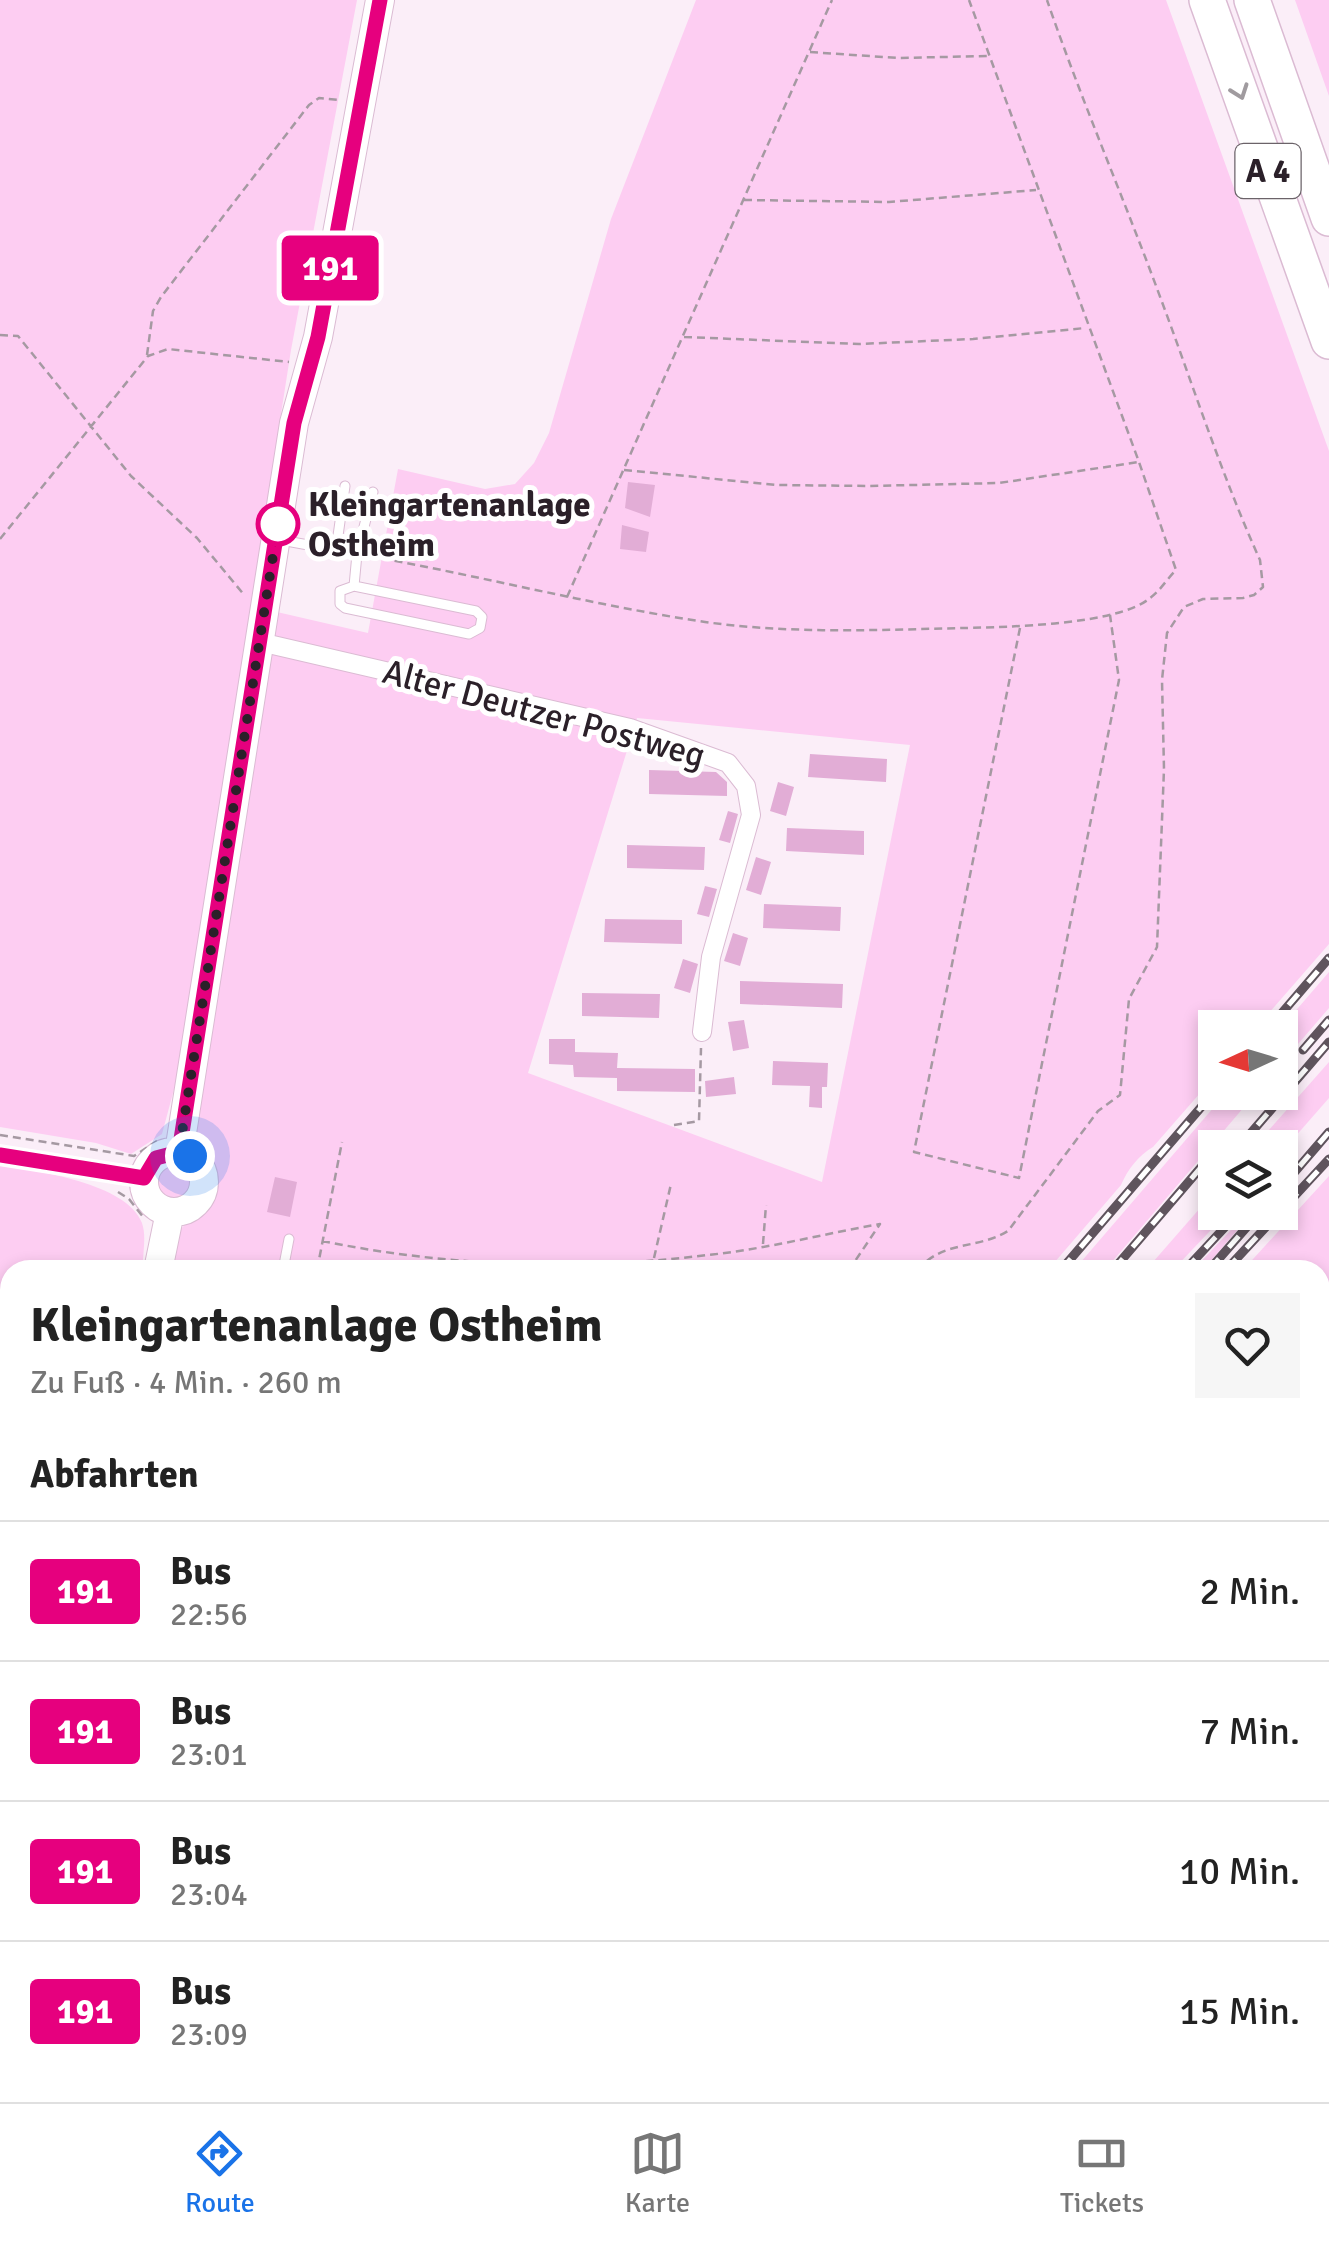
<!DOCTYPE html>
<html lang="de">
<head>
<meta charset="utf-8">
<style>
	body { margin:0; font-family:Signika,sans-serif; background:#f6f6f6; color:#222; height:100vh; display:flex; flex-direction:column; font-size:38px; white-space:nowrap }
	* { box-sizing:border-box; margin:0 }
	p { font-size:32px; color:#767676 }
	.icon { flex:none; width:55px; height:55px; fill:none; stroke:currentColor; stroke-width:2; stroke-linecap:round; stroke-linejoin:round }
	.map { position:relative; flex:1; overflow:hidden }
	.panel { position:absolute; left:0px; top:1260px; width:1330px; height:842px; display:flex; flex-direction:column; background:#fff; border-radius:30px 30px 0 0; box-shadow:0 5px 15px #0003 }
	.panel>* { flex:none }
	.badge { padding:0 20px; border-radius:8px; font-size:35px; line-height:65px }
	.needle { width:65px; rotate:266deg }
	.buttons { position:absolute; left:1198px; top:1010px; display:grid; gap:20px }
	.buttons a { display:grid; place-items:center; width:100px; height:100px; border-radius:0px; background:#fff; box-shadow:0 5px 15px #0003; font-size:50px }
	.you { position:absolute; width:50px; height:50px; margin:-25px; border:8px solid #fff; border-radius:50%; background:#1a73e8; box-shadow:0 0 0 15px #1a73e833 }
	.map>.badge { position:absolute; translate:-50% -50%; box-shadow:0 0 0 5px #fff }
	h2 { padding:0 30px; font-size:38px; line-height:90px }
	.round { display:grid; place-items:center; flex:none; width:105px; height:105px; border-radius:0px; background:#f6f6f6 }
	.headline { display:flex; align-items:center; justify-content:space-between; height:170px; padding:0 30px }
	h1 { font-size:48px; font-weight:800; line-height:75px }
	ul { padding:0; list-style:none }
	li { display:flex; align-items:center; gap:30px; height:140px; padding:0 30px; border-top:2px solid #e0e0e0 }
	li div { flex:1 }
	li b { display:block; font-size:38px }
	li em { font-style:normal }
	li .badge { min-width:110px; font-weight:700; text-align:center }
	.dock { display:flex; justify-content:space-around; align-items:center; height:140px; border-top:2px solid #e0e0e0; background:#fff; font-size:28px; color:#767676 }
	.dock a { display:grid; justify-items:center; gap:5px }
	.dock .current { color:#1a73e8 }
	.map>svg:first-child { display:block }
	.green { fill:#fdcdf2; fill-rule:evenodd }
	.building { fill:#e2add6 }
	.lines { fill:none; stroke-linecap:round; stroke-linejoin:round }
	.lane-casing { stroke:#dbbbd3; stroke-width:11 }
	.street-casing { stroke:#dbbbd3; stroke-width:20 }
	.secondary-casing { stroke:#dbbbd3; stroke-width:30 }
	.highway-casing { stroke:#dbbbd3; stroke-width:38 }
	.path { stroke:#a599a2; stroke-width:2.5; stroke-dasharray:8 5; stroke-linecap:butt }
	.lane { stroke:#fff; stroke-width:9 }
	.street { stroke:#fff; stroke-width:18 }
	.secondary { stroke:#fff; stroke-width:28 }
	.highway { stroke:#fff; stroke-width:35 }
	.rail-casing { stroke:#5f545d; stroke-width:9 }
	.rail { stroke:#fff; stroke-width:5; stroke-dasharray:15; stroke-linecap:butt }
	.oneway { stroke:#a09b9f }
	.line-casing { stroke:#fff; stroke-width:22 }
	.line { stroke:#e6007e; stroke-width:15 }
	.walk { stroke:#2b2029; stroke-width:10; stroke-dasharray:0 18 }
	.stop-dot { fill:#fff; stroke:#e6007e; stroke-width:5 }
	.labels { text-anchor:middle; stroke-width:10; stroke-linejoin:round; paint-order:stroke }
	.shield { fill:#fff; stroke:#6b6369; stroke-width:2.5 }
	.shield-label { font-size:32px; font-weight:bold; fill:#2b2029 }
	.stop-label { font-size:35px; font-weight:bold; fill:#2b2029; stroke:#fff; text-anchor:start }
	.street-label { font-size:35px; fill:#2b2029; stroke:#fff }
</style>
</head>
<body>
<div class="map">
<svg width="1329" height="2102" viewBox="0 0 1329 2102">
	<rect width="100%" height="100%" fill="#fbeef8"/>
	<path class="green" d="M0,0h357l-66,350 -114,728 -15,56 -31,20 -35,-11 -96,-16z
		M696,0h470l163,451v493l-68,78 -10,5 -36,1v48l-62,71c-15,9 -25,22 -32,38l-73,85h-880c3,-12 5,-27 11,-38 13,-21 42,-24 34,-57 -4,-16 -15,-27 -17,-44l81,-519 91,21 30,-164 87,20 30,-5 19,-21 15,-30 62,-214zM637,718l273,27 -88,437 -294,-109z
		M1295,0h34v96z
		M1329,972v36l-49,57v-36z
		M1329,1062v36l-49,56v-6l-26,-1z
		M1226,1093h30l-151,177h-31z
		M153 1184a21 21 0 1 1 42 0a21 21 0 1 1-42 0Z
		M0,1165c37,6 127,18 142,58 5,15 0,31 1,47h-133v512l-10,33z
		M1329,1176v657l-9,16v-579h-77z
		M1215,1191v21l12,1 -54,57h-27z
		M1248,1212l4,1 -49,57h-10z
		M10,1974v118l376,1 -8,9h-373l-5,-10v-86z
		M492,2092l631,1 -10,9h-628z"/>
	<path class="building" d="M628,482l27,3 -5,32 -25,-9z
		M622,525l27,7 -3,20 -26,-3z
		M810,754l77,5 -1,23 -78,-5z
		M649,770l67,2 11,10v14l-78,-2z
		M778,782l16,5 -8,29 -16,-5z
		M728,811l10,3 -8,29 -11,-3z
		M787,828l77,3v24l-78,-4z
		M627,845l78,2 -1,23 -77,-2z
		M756,857l15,5 -10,33 -15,-5z
		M705,886l12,3 -8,28 -12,-3z
		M764,904l77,3 -1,24 -77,-3z
		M605,919l77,1v24l-78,-2z
		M733,933l15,5 -8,28 -16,-5z
		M683,959l15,5 -8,29 -16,-5z
		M740,981l103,3 -1,24 -102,-4z
		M582,993l78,1 -1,24 -77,-2z
		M744,1020l5,28 -16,3 -5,-29z
		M549,1039h26v13l43,1 -1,15 78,1v23l-78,-1v-13l-43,-1 -1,-12 -24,-1z
		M773,1061l55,2 -1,24h-5v21l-13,-1 1,-21 -38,-1z
		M734,1077l2,17 -30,3 -1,-16z
		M275,1177l22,5 -7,35 -23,-5z"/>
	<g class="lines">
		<defs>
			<path id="lane" d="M281,540l76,14
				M336,550l9,-64
				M354,586l-14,5v13l5,4 124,26 11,-6 2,-11 -6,-6 -122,-25 3,-32 16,-62
				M283,1270l6,-31
				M0,1444l10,6"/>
			<path id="street" d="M260,642l370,86 98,35 18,23 5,29 -40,142 -9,75
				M0,1155l144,23"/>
			<path id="secondary" d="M144 1182a30 30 0 1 1 60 0a30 30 0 1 1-60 0Z
				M179,1152l115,-729 24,-86 62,-337
				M158,1270l12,-58
				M0,1893l10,-30
				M0,1977l10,-39"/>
			<path id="highway" d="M1207,0l122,341
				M1252,0l77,218
				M1320,1867l9,-14
				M1320,1969l9,-7
				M1320,2033l9,-7
				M1320,2073l9,-2
				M1128,2102l9,-10
				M1165,2102l10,-10
				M1206,2102l10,-10
				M1254,2102l18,-10"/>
		</defs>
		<use href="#lane" class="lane-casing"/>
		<use href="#street" class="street-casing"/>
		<use href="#secondary" class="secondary-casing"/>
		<use href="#highway" class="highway-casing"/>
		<path class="path" d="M810,52l88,6 89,-2
			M744,200l145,2 147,-12
			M0,335l18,1 113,140 66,62 48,58
			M684,337l175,7 114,-5 112,-11
			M147,355l6,-44 8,-14 148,-192 10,-7 21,2
			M624,470l153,15 92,1 130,-3 140,-21
			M0,539l148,-183 20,-7 121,13
			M369,556c112,20 223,49 336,66 86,12 173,8 259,6 42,-1 155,-3 186,-30 10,-7 17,-19 26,-28l-37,-108 -170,-462
			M567,597l265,-597
			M1020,628l-106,524 105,26 100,-498 -9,-65
			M674,1125l25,-4 2,-73
			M0,1135l134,21 23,-15
			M118,1192l11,7 15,19
			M322,1241c129,26 256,30 386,14 58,-6 115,-21 172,-31l-31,46
			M763,1244l3,-39
			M654,1258l17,-74
			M317,1270l25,-128
			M918,1270c24,-30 59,-20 90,-39l90,-120 22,-16 9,-96 28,-52 7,-178 -2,-89 5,-47 17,-26 19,-8 40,-1 11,-3 9,-8 -3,-27c-38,-84 -66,-172 -98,-258 -37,-101 -80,-200 -115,-302
			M1320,1371l9,-18
			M0,1831l10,-31
			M0,2084l10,-14
			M911,2102l26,-10"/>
		<use href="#lane" class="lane"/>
		<use href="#street" class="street"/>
		<use href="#secondary" class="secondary"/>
		<use href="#highway" class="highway"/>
		<defs>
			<path id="rail" d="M1269,1028l60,-70
				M1303,1050l26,-30
				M1238,1148l91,-106
				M1280,1189l49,-57
				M1061,1270l154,-179
				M1113,1270l102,-119
				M1185,1270l54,-58
				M1209,1270l51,-58
				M1226,1270l103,-111
				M390,2102l7,-10
				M408,2102l8,-10
				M440,2102l8,-10"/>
		</defs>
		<use href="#rail" class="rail-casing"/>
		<use href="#rail" class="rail"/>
	</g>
	<defs><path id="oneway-chevron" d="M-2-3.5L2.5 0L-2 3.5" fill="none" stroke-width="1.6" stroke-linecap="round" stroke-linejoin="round" transform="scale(2.5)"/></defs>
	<use class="oneway" href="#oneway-chevron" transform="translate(1240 92) rotate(70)"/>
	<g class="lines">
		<defs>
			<path id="line" d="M0,1155l144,23 12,-20 23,-6 115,-729 24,-86 62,-337"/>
		</defs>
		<use href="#line" class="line-casing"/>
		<use href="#line" class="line"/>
		<path class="walk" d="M190,1156l-11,-4 99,-628"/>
	</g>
	<circle class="stop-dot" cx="278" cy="524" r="20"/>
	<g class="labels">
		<rect class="shield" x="1235.5" y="144" width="65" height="54" rx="8"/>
		<g class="shield-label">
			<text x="1268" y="182">A 4</text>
		</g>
		<g class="stop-label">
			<text x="308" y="516">Kleingartenanlage<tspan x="308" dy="40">Ostheim</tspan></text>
		</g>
		<g class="street-label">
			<text transform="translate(544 713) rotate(15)" y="12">Alter Deutzer Postweg</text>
		</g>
	</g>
</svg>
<div class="buttons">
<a><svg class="needle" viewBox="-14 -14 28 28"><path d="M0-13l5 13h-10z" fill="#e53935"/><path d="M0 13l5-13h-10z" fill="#767676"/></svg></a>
<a><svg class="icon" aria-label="layers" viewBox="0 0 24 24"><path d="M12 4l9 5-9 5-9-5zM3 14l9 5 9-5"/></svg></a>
</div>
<div class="you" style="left:190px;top:1156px"></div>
<b class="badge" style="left:330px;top:268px;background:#e6007e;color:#fff">191</b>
<section class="panel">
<div class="headline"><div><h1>Kleingartenanlage Ostheim</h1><p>Zu Fuß · 4 Min. · 260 m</p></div><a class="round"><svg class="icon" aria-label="heart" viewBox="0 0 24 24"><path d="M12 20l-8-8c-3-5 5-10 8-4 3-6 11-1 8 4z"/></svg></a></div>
<h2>Abfahrten</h2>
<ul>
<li><span class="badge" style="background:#e6007e;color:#fff">191</span><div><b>Bus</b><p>22:56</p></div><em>2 Min.</em></li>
<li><span class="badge" style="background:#e6007e;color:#fff">191</span><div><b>Bus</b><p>23:01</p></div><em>7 Min.</em></li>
<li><span class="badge" style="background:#e6007e;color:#fff">191</span><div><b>Bus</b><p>23:04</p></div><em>10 Min.</em></li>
<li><span class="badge" style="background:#e6007e;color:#fff">191</span><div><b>Bus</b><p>23:09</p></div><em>15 Min.</em></li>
</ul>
</section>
</div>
<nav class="dock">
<a class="current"><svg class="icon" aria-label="directions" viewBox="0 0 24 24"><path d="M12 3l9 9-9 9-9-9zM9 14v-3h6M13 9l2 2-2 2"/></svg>Route</a>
<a><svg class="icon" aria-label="map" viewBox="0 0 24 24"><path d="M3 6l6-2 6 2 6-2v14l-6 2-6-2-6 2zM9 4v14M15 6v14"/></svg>Karte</a>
<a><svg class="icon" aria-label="tickets" viewBox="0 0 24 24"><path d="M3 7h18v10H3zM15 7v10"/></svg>Tickets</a>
</nav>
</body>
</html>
